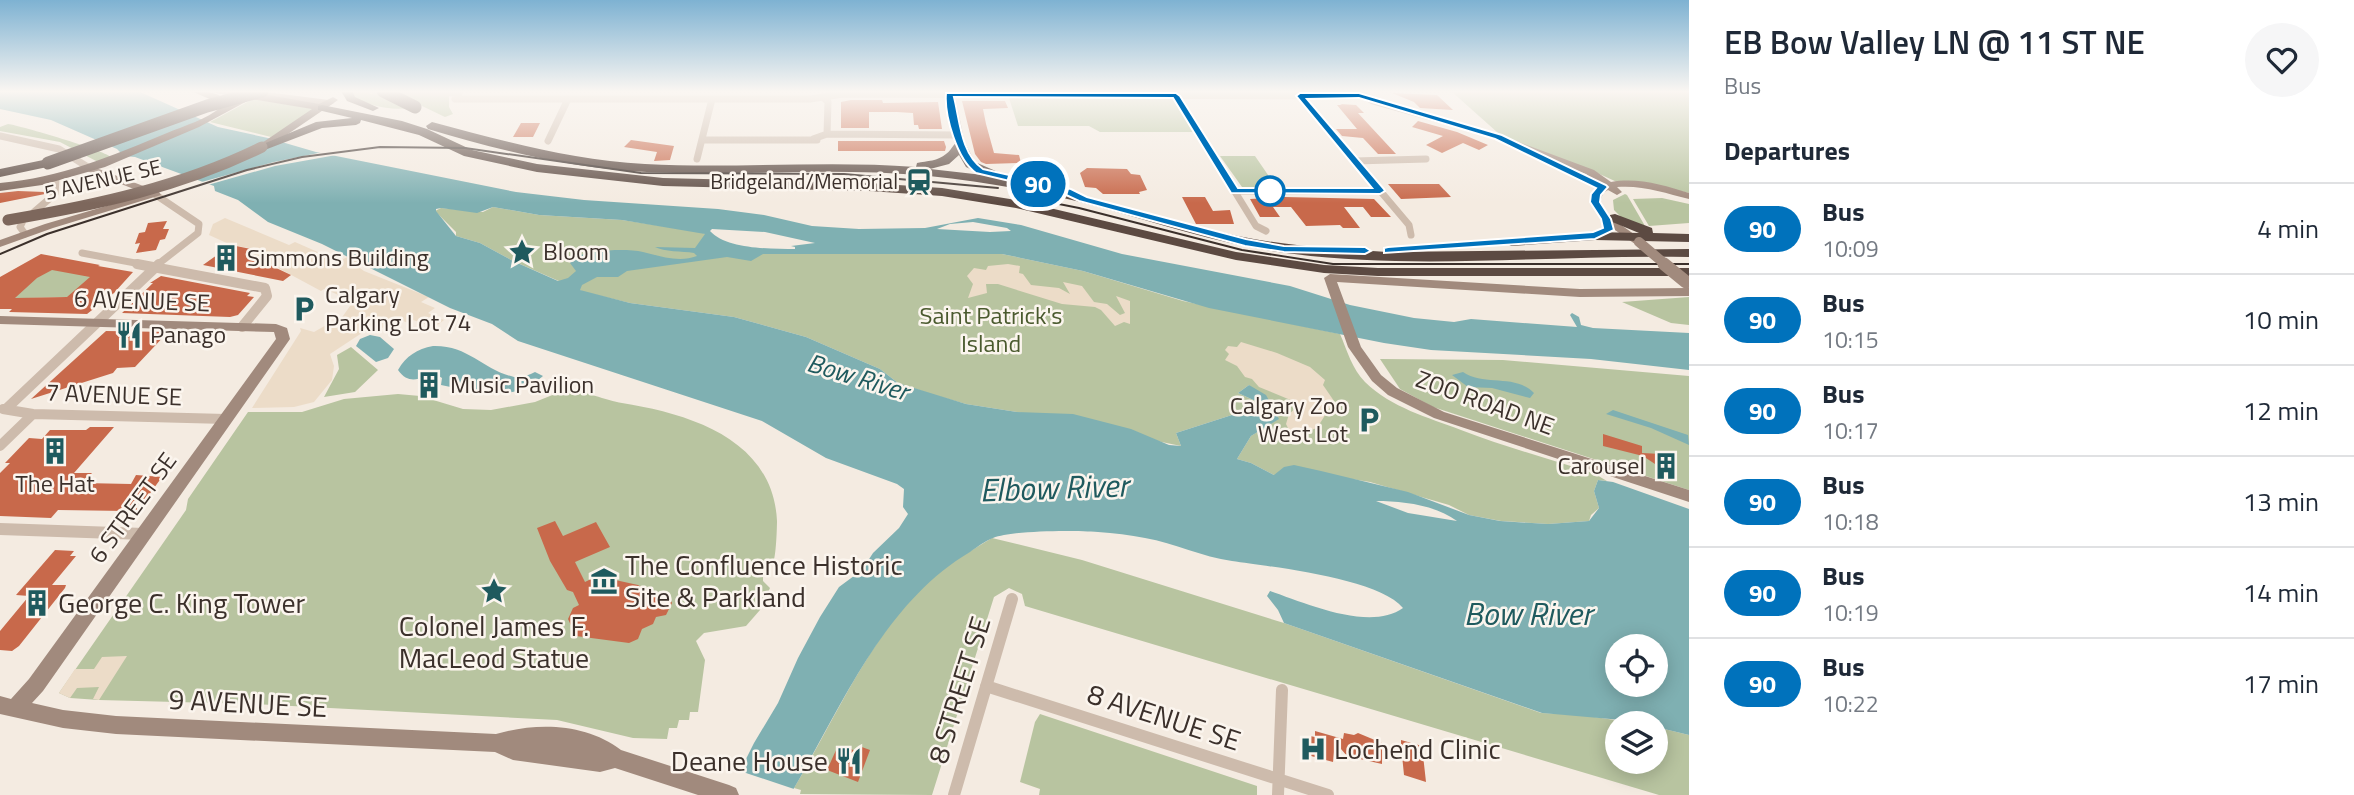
<!DOCTYPE html>
<html lang="en">
<head>
<meta charset="utf-8">
<style>
	body { margin:0; font-family:"Titillium Web",sans-serif; background:#f6f6f7; color:#1f2937; height:100vh; display:flex; flex-direction:column; font-size:26px; white-space:nowrap }
	* { box-sizing:border-box; margin:0 }
	p { font-size:23px; color:#747a83 }
	.icon { flex:none; width:38px; height:38px; fill:none; stroke:currentColor; stroke-width:2; stroke-linecap:round; stroke-linejoin:round }
	.map { position:relative; flex:1; overflow:hidden }
	.side { display:flex; flex-direction:column; background:#fff; width:665px }
	.side>* { flex:none }
	.badge { padding:0 14px; border-radius:23px; font-size:24px; line-height:46px }
	.tools { position:absolute; left:1605px; top:634px; display:grid; gap:14px }
	.tools a { display:grid; place-items:center; width:63px; height:63px; border-radius:50%; background:#fff; box-shadow:0 4px 18px #0003; font-size:35px }
	.map>.badge { position:absolute; translate:-50% -50%; box-shadow:0 0 0 4px #fff }
	h2 { padding:0 35px; font-size:26px; line-height:63px }
	.round { display:grid; place-items:center; flex:none; width:74px; height:74px; border-radius:37px; background:#f6f6f7 }
	.head { display:flex; align-items:center; justify-content:space-between; height:119px; padding:0 35px }
	h1 { font-size:33px; font-weight:600; line-height:52px }
	ul { padding:0; list-style:none }
	li { display:flex; align-items:center; gap:21px; height:91px; padding:0 35px; border-top:2px solid #e0e1e3 }
	li div { flex:1 }
	li b { display:block; font-size:26px }
	li em { font-style:normal }
	li .badge { min-width:77px; font-weight:700; text-align:center }
	main { display:flex; flex:1; min-height:0 }
	.map>svg:first-child { display:block }
	.green { fill:#b8c4a0 }
	.plaza { fill:#ecdcc8 }
	.water { fill:#7fb0b2; fill-rule:evenodd }
	.pier { fill:#f4ebe1 }
	.building { fill:#c8694b; fill-rule:evenodd }
	.lines { fill:none; stroke-linecap:round; stroke-linejoin:round }
	.street-far2 { stroke:#cdbbac; stroke-width:7 }
	.street-far1 { stroke:#cdbbac; stroke-width:10 }
	.street { stroke:#cdbbac; stroke-width:12 }
	.secondary { fill:#a18a7d; fill-rule:evenodd }
	.primary { fill:#7d675c; fill-rule:evenodd }
	.highway { fill:#5c4a42; fill-rule:evenodd }
	.tram { stroke:#3b302b; stroke-width:2 }
	.secondary-bridge-far1 { stroke:#a18a7d; stroke-width:10 }
	.secondary-bridge { stroke:#a18a7d; stroke-width:13 }
	.primary-bridge { stroke:#7d675c; stroke-width:11 }
	.highway-bridge { stroke:#5c4a42; stroke-width:13 }
	.line { fill:#0072bc; stroke:#fff; stroke-width:2 }
	.stop-dot { fill:#fff; stroke:#0072bc; stroke-width:3.5 }
	.labels { text-anchor:middle; stroke-width:5; stroke-linejoin:round; paint-order:stroke }
	.far-street-label { font-size:21px; fill:#3b302b; stroke:#fbf5ee }
	.far-poi-label { font-size:21px; fill:#3b302b; stroke:#fbf5ee; text-anchor:end }
	.poi-label { font-size:24px; fill:#3b302b; stroke:#fbf5ee; text-anchor:start }
	.street-label { font-size:24px; fill:#3b302b; stroke:#fbf5ee }
	.park-label { font-size:24px; fill:#4a5a2e; stroke:#fbf5ee }
	.water-label { font-size:26px; font-style:italic; fill:#1f5a5e; stroke:#fbf5ee }
	.near-poi-label { font-size:28px; fill:#3b302b; stroke:#fbf5ee; text-anchor:start }
	.near-street-label { font-size:28px; fill:#3b302b; stroke:#fbf5ee }
	.near-water-label { font-size:32px; font-style:italic; fill:#1f5a5e; stroke:#fbf5ee }
</style>
</head>
<body>
<main>
<div class="map">
<svg width="1689" height="795" viewBox="0 0 1689 795">
	<rect width="100%" height="100%" fill="#f4ebe1"/>
	<path class="green" d="M352,91h14l5,3 78,1v12l4,7 -8,3 -25,-12c-21,8 -49,2 -68,-9z
		M1451,91h238v102l-40,-9 -32,-2 -22,-10 -88,-31z
		M1009,98h163l21,34h-93l-11,-6h-71z
		M253,99l63,10 -45,28 -61,-15z
		M8,124c14,2 95,26 103,33l-13,5 -38,-20 -60,-11v-4z
		M1220,156h35l22,32 -35,-1z
		M1625,194l2,1 18,31 -22,-7 -9,-9 -1,-10z
		M1662,198l27,6v19l-40,3 -16,-27z
		M493,207l46,8 83,5 79,12 34,16 28,6h239l81,17 100,30 157,33c7,16 12,35 25,48 27,26 62,35 96,48 44,17 89,29 134,44l12,7 -9,-1 -4,11 5,17 -8,7 -2,6 -41,3 -47,-3 -32,-6 -20,-10 -79,-23 -25,-4 -71,-3 -23,-12 -14,-4 14,-23 27,-17 -29,-34 -11,8 22,10 3,8 -7,3h-21l-59,19 5,13 -164,-34 -51,-8 -32,-9 -36,-12 -18,-14 -74,-32 -72,-20 -104,-14 -46,-11 -71,-31 -33,-18 -24,-7v-4l-21,-21 6,-3 42,4z
		M50,269l48,8 -23,20 -49,1 -4,3 -9,-2 23,-21z
		M1689,297v28l-18,-2 -49,-21z
		M351,347l27,23 -23,22 -31,5 15,-28 -2,-14z
		M1380,359l123,1 186,16v114l-256,-83 -33,-18z
		M565,390c13,-2 41,11 57,13 68,11 151,36 155,118 0,8 -1,36 -4,42 -3,5 -8,6 -10,12v6l7,7 -10,22 -14,16 -42,7 -8,8 9,19 -7,52h-8l-1,8h-10l-2,8h-8l-2,11 -34,-1 -76,-18 -303,-16 -155,-4 -29,-2 -11,-5 127,-183 2,-11 60,-87h54l42,-13 54,-5 22,2 43,13 28,1 44,-8z
		M992,538l90,22 202,63 257,90 40,2 54,8h-18v38h39v-34l33,8v60h-30l-634,-189 -3,-12 -13,-6 -15,9 -62,198 -132,-1 1,-4 -7,-2c40,-67 77,-154 135,-208 19,-17 42,-29 63,-42z
		M1040,714l217,72v9h-218l1,-6 -20,-7 15,-60z"/>
	<path class="plaza" d="M225,218l64,27 6,-3 34,15 12,3 9,-4 14,6 -7,4 7,5 65,26 -8,5 14,6 -7,5 16,7 -9,7 -22,-7 -5,3 -7,-3 -4,2 4,2 -4,3 -9,-2 -6,3 -11,-1 -41,27 4,12 -2,14 -18,22 -20,5 -42,1 49,-77 -1,-3 14,4 14,-8 7,3 18,-25 -19,-9 -10,-4 -3,2 -52,-28 -21,-8 7,-6 -24,-4 -22,-10 4,-11z
		M1008,264l12,2 -1,7 4,1 8,11 28,3 11,6 -7,-12 19,4 12,16 13,2 13,11 5,-2 -9,-17 14,5v23l-6,-2 -9,4 -14,-16 -6,-3 -33,-3 -64,-20h-12l1,9 -19,5 5,-14 -6,-8 7,-8 12,2 2,-4z
		M1241,342l36,11 33,14 15,13 -2,5 11,16 -17,27 -6,2 -5,6 -15,-2 -5,-10 3,-10 8,-7 -4,-6 -34,-14 -7,-8 -7,-2 -8,-11 -12,-6 4,-6 -4,-4 3,-4 9,1z
		M127,656l-28,44 -6,-1 6,-12 -22,1 -7,10 -11,-5 16,-24h19l8,-12z"/>
	<path class="water" d="M0,91h138l80,36 50,11 48,14 200,40 68,8 134,9 46,6 48,11 47,3 66,-1 53,-10 43,7 101,29 168,32 60,19 64,13 40,4 17,-3 106,8 -7,-12 2,-2 7,4 2,8 12,3 96,5v37l-98,-11 -160,-9 -47,-7 -175,-35 -126,-37 -81,-17h-239l-12,7 -24,-4 -100,14 -9,6h-21l-15,8 -2,5 50,13 104,14 72,20 74,32 18,14 68,21 51,8 56,2 58,15 38,16 12,1 -5,-13 59,-19h21l7,-3 -3,-8 -22,-10 11,-8 17,10 13,24 -28,17 -14,23 14,4 23,12 10,-8 10,-2 27,6 87,21 61,23 31,6 48,3 41,-3 10,-13 -5,-17 4,-11 15,2 76,27v226l-33,-8v-4l-114,-10 -258,-90 -6,-13 -11,-14 3,-5c35,12 100,41 133,17 -25,-30 -131,-41 -171,-47 -30,-4 -57,-18 -87,-23 -15,-3 -31,-5 -47,-6 -24,-2 -83,-2 -105,6 -8,3 -16,9 -23,14 -88,52 -129,157 -180,243h-62l26,-52 24,-40 20,-45 22,-41 19,-30 23,-17 11,-17 26,-25 9,-14 -5,-7 1,-18 -7,-5 -71,-26 -64,-37 -244,-80 -26,-17 -42,-16 -128,-64 -54,-22 -30,-22 -23,-9 -1,-5 -79,-29 -11,-1 -7,-7 -66,-29 -51,-11zM493,207l46,8 83,5 83,14 -10,14 -40,-1c9,5 27,4 39,6l3,3c-18,7 -37,0 -54,-4 -18,-4 -54,-2 -70,6l-3,5 6,8 -8,7 -10,3 -45,-20 -33,-18 -24,-7 -20,-25v-2l5,-1 36,5zM973,222l34,6 4,3 -21,1 -53,-3 13,-5zM712,229l53,3 50,11 -24,3 4,1v2c-25,0 -69,0 -85,-18zM1376,501c27,0 59,4 81,20l-49,-8zM1617,646h39v38h-39z
		M370,335l10,2 14,12 -6,9 -12,4 -20,-16 4,-7z
		M433,346c36,-1 50,24 81,31 8,2 14,-2 21,-5l8,4c-31,28 -65,16 -102,9l1,-7 -5,-3c-16,1 -27,12 -39,-5 8,-14 19,-21 35,-24z
		M1463,372c22,15 51,1 71,21l-4,5 -38,-10 -24,-1 -16,-12z
		M1613,410l75,25 1,10 -38,-17 -45,-14z"/>
	<path class="pier" d="M328,151l14,3 -67,12 -71,20 -6,-3 76,-21z
		M737,770l60,20 -3,5h-69z"/>
	<path class="building" d="M1392,93l45,2 16,15 -33,-2 -6,-6z
		M851,100h31l1,3 55,-1 4,27h-23l-1,-4h-4l-1,-12 -16,-1h-28v16h-28v-26z
		M962,101h43l3,7 -25,1 3,15 8,29 25,2 2,8 -35,1 -5,-2 -6,-8z
		M1340,104l16,1 8,8h-6l38,41h-18l-15,-16 -21,-2 -6,-7h21l-20,-24h5z
		M1418,121l39,11 31,13 -9,5 -16,-7 -21,10 -16,-8 17,-9 -31,-9z
		M521,123h19l-7,14h-20z
		M631,140l43,6 -4,14 -16,1 3,-9 -33,-5z
		M838,141h106l2,6 -1,4h-107z
		M1087,168l40,1 4,5 9,1 7,15 -8,2 1,2h-37l-7,-6 -11,-1 -5,-14z
		M1388,184h51l12,13 -50,2z
		M18,191l27,1v2l-45,9v-10z
		M1182,197h23l8,14 17,-1 4,14h-38z
		M1284,197l90,2 17,18h-20l-8,-10h-19l16,21h-17l-3,-3 -34,1 -15,-19h-18l7,10h-20l-10,-18z
		M167,221l-4,8h6l-4,10 -5,1 -4,10 -20,3 4,-10 -5,1 4,-11 6,-1 3,-9z
		M231,245l25,5 -7,5 42,20 -8,6 -80,-16z
		M41,254l59,11 -2,1 35,6 -19,21 -27,21 -78,-2 3,-3h-12v-32zM52,270l38,7 -23,20 -52,1 22,-20z
		M161,276l89,17 -3,3 7,1 -16,18 -8,2 -108,-4 31,-30h-3z
		M106,331l62,1 -33,35 -18,1 -4,5 -82,26z
		M90,427h24l-40,46h18l-9,10 48,1 5,-9 26,2 -16,22h-4l-6,8 2,3 -9,4 -2,-3 -69,-1 -7,8 -51,-2v-43l10,-10h-5l24,-25 13,1 8,-9h36z
		M1603,434l39,12v7l20,1 12,7 3,10 -13,-1 -21,-14 -40,-10z
		M555,521l8,15 33,-14 14,25 -35,15 10,20 12,-6 41,9 12,8 19,4 3,6 -6,12 -10,2 -3,7 -11,5 -4,10 -9,4 -53,-7 -8,-17 5,-11 6,-3 -6,-13 -6,-2 -17,-29 -13,-33z
		M55,550l19,1 -4,5h6l-24,29h14l-1,3 -46,58 -7,5 -12,-1v-19l29,-35 -13,-1z
		M1315,731l28,8 1,-6 10,2 4,-2 24,10v21l-35,-8 -12,-14 -2,20 -22,-6 -4,-6v-8h2l1,-6 5,1z
		M1401,740l21,6 4,36 -22,-7 -2,-20 -6,-2v-9l5,2z
		M859,746l11,4 -12,32 -31,-12 10,-22 7,3 1,-4 11,4z"/>
	<g class="lines">
		<path class="street-far2" d="M375,91l84,2
			M460,91l-5,8h355l33,-5 516,2
			M1176,96l80,130 10,5
			M1300,96l109,129 2,10
			M824,98l4,4 -1,32
			M0,136l59,13 32,20
			M813,139l14,-5 131,1
			M703,140h114
			M548,141l20,-42
			M697,159l15,-60
			M1355,161l71,-2
			M1235,191h145
			M156,195l43,29 -1,9 -41,32
			M34,212l21,-18 1,-15
			M22,223l-2,4 5,7
			M82,253l64,12"/>
		<path class="street-far1" d="M137,264l128,24 2,8 -25,31
			M3,409l30,5 193,5
			M6,409l153,-145
			M0,446l33,-32"/>
		<path class="street" d="M0,529l144,5
			M986,686l342,109
			M954,795l58,-196
			M1278,795l4,-105"/>
		<path class="secondary" d="M207,91h25l17,5 -5,3z
			M258,91l71,9 5,3 -5,3 -75,-10v-4z
			M945,91h9l11,53 -2,2 -8,-2z
			M1351,91h11l15,9 115,32 102,38 17,12c26,-5 53,3 78,11v6c-24,-6 -46,-14 -72,-12l5,5 -5,3 -9,-5 -5,3 -3,9 10,15 35,25 -6,3 -4,-1 -33,-23 -12,-19 4,-13 7,-4 -15,-11 -100,-38 -115,-32z
			M91,166l68,26 2,3 -108,33 -53,19v-7l45,-16 102,-30 -60,-23 -1,-2z
			M1330,274l250,15 109,-1v8l-109,1 -243,-15 24,65 20,28 16,13 47,24 245,78v12l-255,-84 -46,-23 -16,-14 -24,-34 -24,-69z
			M0,316l276,8 11,4 3,11 -247,352 -11,12 31,7 53,6 380,18c41,-12 90,-11 125,16l108,35 7,3 3,7h-41l-83,-27 -15,4 -87,-12 -18,-8 -379,-18 -53,-6 -63,-14v-18l11,3 18,-20 247,-340 -2,-7 -274,-8z"/>
		<path class="primary" d="M191,91c13,0 31,1 39,13l21,-12 68,12 14,-7 5,3 -72,49 -10,-2 56,-38 -61,-10 -52,28 -94,40 -63,18 -42,6v-8c60,-5 112,-27 167,-50 17,-7 40,-14 54,-26l-2,-4z"/>
		<path class="highway" d="M341,91h11l3,6 24,11 -6,3 -26,-10z
			M322,105l80,16 25,8 45,21 65,14 126,14 206,5 73,5 74,12 220,52 88,13 54,3h311v8h-311l-54,-3 -88,-13 -220,-52 -74,-12 -73,-5 -206,-5 -126,-14 -73,-16 -45,-21 -58,-15 -1,3 -4,2 -34,3 -60,23 -6,-4 60,-25 36,-4 -34,-8v-4z
			M432,122c71,19 139,38 213,42 90,5 180,-4 271,3l1,-4c10,-2 21,-2 29,-9 8,-6 7,-14 18,-13l11,21 23,10v5c81,14 159,42 240,59 49,10 99,13 149,16l302,-3v8c-134,-3 -270,14 -403,-4 -64,-8 -125,-29 -187,-46 -56,-15 -112,-25 -170,-31 -94,-9 -188,0 -282,-4 -75,-3 -148,-22 -219,-43l-2,-3zM959,155l7,12 17,8 -53,-6 19,-5z
			M48,159l6,4 -2,3 -52,11v-8z
			M1615,214l37,14 1,5 36,1v8l-94,-2 -84,6 -7,-4 7,-4 84,-6 44,1 -29,-12v-6z"/>
		<path class="tram" d="M1014,195l65,13 163,42 91,14h356
			M0,254l47,-20 200,-64 55,-13 78,-10 85,1 176,25 203,1 154,14"/>
		<path class="secondary-bridge-far1" d="M1639,242l27,23"/>
		<path class="secondary-bridge" d="M1664,264l22,18"/>
		<path class="primary-bridge" d="M8,220c88,-15 173,-33 254,-73"/>
		<path class="highway-bridge" d="M383,91l32,16
			M48,163l159,-57 55,-15"/>
	</g>
	<linearGradient id="sky" x2="0" y2="1"><stop stop-color="#7eb2d2"/><stop offset="0.45" stop-color="#faf6f2"/><stop offset="1" stop-color="#faf6f2" stop-opacity="0"/></linearGradient>
	<rect width="1689" height="203" fill="url(#sky)"/>
	<path class="line" d="M946,93h230l4,3 58,92h134l-76,-92 4,-3h59l143,42 104,50 2,2 -7,8 -1,7 11,17 3,11 -19,9 -211,14v-5l4,-1 205,-15 10,-4 -2,-9 -11,-17 1,-8 5,-6 -101,-49 -136,-41 -52,1 77,90 1,2 -5,3 -149,-1 -58,-95 -219,-1c6,24 7,57 29,72l88,20 16,8 159,42 38,7 81,1 6,4 -6,3 -81,-2 -39,-6 -166,-45 -15,-7 -88,-21c-19,-13 -32,-58 -30,-80z"/>
	<defs>
		<symbol id="station-bare" viewBox="-9 -9 18 18"><path d="M-3-6H3Q5-6 5-4V2Q5 4 3 4L4.5 6H3L1.5 4h-3L-3 6H-4.5L-3 4Q-5 4-5 2V-4Q-5-6-3-6ZM-3.5-4v3h7v-3ZM-3.5 1v1.5H-2V1ZM2 1v1.5H3.5V1Z" fill="#1f5a5e" stroke="#fbf5ee" stroke-width="2.5" paint-order="stroke"/></symbol>
		<symbol id="sight-bare" viewBox="-9 -9 18 18"><path d="M0-6L1.8-2.2L6-1.7L2.9 1.2L3.7 5.4L0 3.3L-3.7 5.4L-2.9 1.2L-6-1.7L-1.8-2.2Z" fill="#1f5a5e" stroke="#fbf5ee" stroke-width="2.5" paint-order="stroke"/></symbol>
		<symbol id="building-bare" viewBox="-9 -9 18 18"><path d="M-4-6H4V6H1V3H-1V6H-4ZM-2.5-4.3h1.7v1.8h-1.7ZM.8-4.3h1.7v1.8H.8ZM-2.5-1h1.7V.8h-1.7ZM.8-1h1.7V.8H.8Z" fill="#1f5a5e" stroke="#fbf5ee" stroke-width="2.5" paint-order="stroke"/></symbol>
		<symbol id="parking-bare" viewBox="-9 -9 18 18"><path d="M-3.5-5.5H1a3.5 3.5 0 0 1 0 7H-1V5.5H-3.5ZM-1-3.4V-.6H.8a1.4 1.4 0 0 0 0-2.8Z" fill="#1f5a5e" stroke="#fbf5ee" stroke-width="2.5" paint-order="stroke"/></symbol>
		<symbol id="restaurant-bare" viewBox="-9 -9 18 18"><path d="M-5-6h1v4h1v-4h1v4h1v-4h1v5L-1.5 .5V6h-2V.5L-5-1ZM5-6V6H3V1.5H1.5Q1.5-4 5-6Z" fill="#1f5a5e" stroke="#fbf5ee" stroke-width="2.5" paint-order="stroke"/></symbol>
		<symbol id="museum-bare" viewBox="-9 -9 18 18"><path d="M0-6L6-3V-2H-6V-3ZM-5-1h2V3h-2ZM-1-1h2V3h-2ZM3-1h2V3H3ZM-6 4H6V6H-6Z" fill="#1f5a5e" stroke="#fbf5ee" stroke-width="2.5" paint-order="stroke"/></symbol>
		<symbol id="hospital-bare" viewBox="-9 -9 18 18"><path d="M-5-5h3v3.5h4V-5h3V5h-3V1.5h-4V5h-3Z" fill="#1f5a5e" stroke="#fbf5ee" stroke-width="2.5" paint-order="stroke"/></symbol>
	</defs>
	<g fill-rule="evenodd">
		<use href="#station-bare" x="900" y="163" width="38" height="38"/>
		<use href="#sight-bare" x="503" y="233" width="38" height="38"/>
		<use href="#building-bare" x="207" y="239" width="38" height="38"/>
		<use href="#parking-bare" x="285" y="290" width="38" height="38"/>
		<use href="#restaurant-bare" x="110" y="316" width="38" height="38"/>
		<use href="#building-bare" x="410" y="366" width="38" height="38"/>
		<use href="#parking-bare" x="1350" y="401" width="38" height="38"/>
		<use href="#building-bare" x="36" y="432" width="38" height="38"/>
		<use href="#building-bare" x="1647" y="447" width="38" height="38"/>
		<use href="#museum-bare" x="585" y="562" width="38" height="38"/>
		<use href="#sight-bare" x="475" y="572" width="38" height="38"/>
		<use href="#building-bare" x="18" y="584" width="38" height="38"/>
		<use href="#hospital-bare" x="1294" y="730" width="38" height="38"/>
		<use href="#restaurant-bare" x="830" y="742" width="38" height="38"/>
	</g>
	<circle class="stop-dot" cx="1270" cy="191" r="14"/>
	<g class="labels">
		<g class="far-street-label">
			<text transform="translate(103 180) rotate(-13)" y="7">5 AVENUE SE</text>
		</g>
		<g class="far-poi-label">
			<text x="898" y="189">Bridgeland/Memorial</text>
		</g>
		<g class="poi-label">
			<text x="543" y="260">Bloom</text>
			<text x="247" y="266">Simmons Building</text>
			<text x="325" y="303">Calgary<tspan x="325" dy="28">Parking Lot 74</tspan></text>
			<text x="150" y="343">Panago</text>
			<text x="450" y="393">Music Pavilion</text>
			<text x="1348" y="414" text-anchor="end">Calgary Zoo<tspan x="1348" dy="28">West Lot</tspan></text>
			<text x="1645" y="474" text-anchor="end">Carousel</text>
			<text x="55" y="492" text-anchor="middle">The Hat</text>
		</g>
		<g class="street-label">
			<text transform="translate(142 301) rotate(2)" y="8">6 AVENUE SE</text>
			<text transform="translate(114 395) rotate(2)" y="8">7 AVENUE SE</text>
			<text transform="translate(1485 403) rotate(20)" y="8">ZOO ROAD NE</text>
			<text transform="translate(133 508) rotate(-54)" y="8">6 STREET SE</text>
		</g>
		<g class="park-label">
			<text x="991" y="324">Saint Patrick's<tspan x="991" dy="28">Island</tspan></text>
		</g>
		<g class="water-label">
			<text transform="translate(858 377) rotate(17)" y="9">Bow River</text>
		</g>
		<g class="near-poi-label">
			<text x="625" y="575">The Confluence Historic<tspan x="625" dy="32">Site &amp; Parkland</tspan></text>
			<text x="58" y="613">George C. King Tower</text>
			<text x="494" y="636" text-anchor="middle">Colonel James F.<tspan x="494" dy="32">MacLeod Statue</tspan></text>
			<text x="1334" y="759">Lochend Clinic</text>
			<text x="828" y="771" text-anchor="end">Deane House</text>
		</g>
		<g class="near-street-label">
			<text transform="translate(959 690) rotate(-73)" y="10">8 STREET SE</text>
			<text transform="translate(248 703) rotate(3)" y="10">9 AVENUE SE</text>
			<text transform="translate(1164 717) rotate(18)" y="10">8 AVENUE SE</text>
		</g>
		<g class="near-water-label">
			<text transform="translate(1054 488) rotate(-2)" y="11">Elbow River</text>
			<text x="1528" y="625">Bow River</text>
		</g>
	</g>
</svg>
<div class="tools">
<a><svg class="icon" aria-label="locate" viewBox="0 0 24 24"><circle cx="12" cy="12" r="6"/><path d="M12 2v4M12 18v4M2 12h4M18 12h4"/></svg></a>
<a><svg class="icon" aria-label="layers" viewBox="0 0 24 24"><path d="M12 4l9 5-9 5-9-5zM3 14l9 5 9-5"/></svg></a>
</div>
<b class="badge" style="left:1038px;top:184px;background:#0072bc;color:#fff">90</b>
</div>
<section class="side">
<div class="head"><div><h1>EB Bow Valley LN @ 11 ST NE</h1><p>Bus</p></div><a class="round"><svg class="icon" aria-label="heart" viewBox="0 0 24 24"><path d="M12 20l-8-8c-3-5 5-10 8-4 3-6 11-1 8 4z"/></svg></a></div>
<h2>Departures</h2>
<ul>
<li><span class="badge" style="background:#0072bc;color:#fff">90</span><div><b>Bus</b><p>10:09</p></div><em>4 min</em></li>
<li><span class="badge" style="background:#0072bc;color:#fff">90</span><div><b>Bus</b><p>10:15</p></div><em>10 min</em></li>
<li><span class="badge" style="background:#0072bc;color:#fff">90</span><div><b>Bus</b><p>10:17</p></div><em>12 min</em></li>
<li><span class="badge" style="background:#0072bc;color:#fff">90</span><div><b>Bus</b><p>10:18</p></div><em>13 min</em></li>
<li><span class="badge" style="background:#0072bc;color:#fff">90</span><div><b>Bus</b><p>10:19</p></div><em>14 min</em></li>
<li><span class="badge" style="background:#0072bc;color:#fff">90</span><div><b>Bus</b><p>10:22</p></div><em>17 min</em></li>
</ul>
</section>
</main>
</body>
</html>
